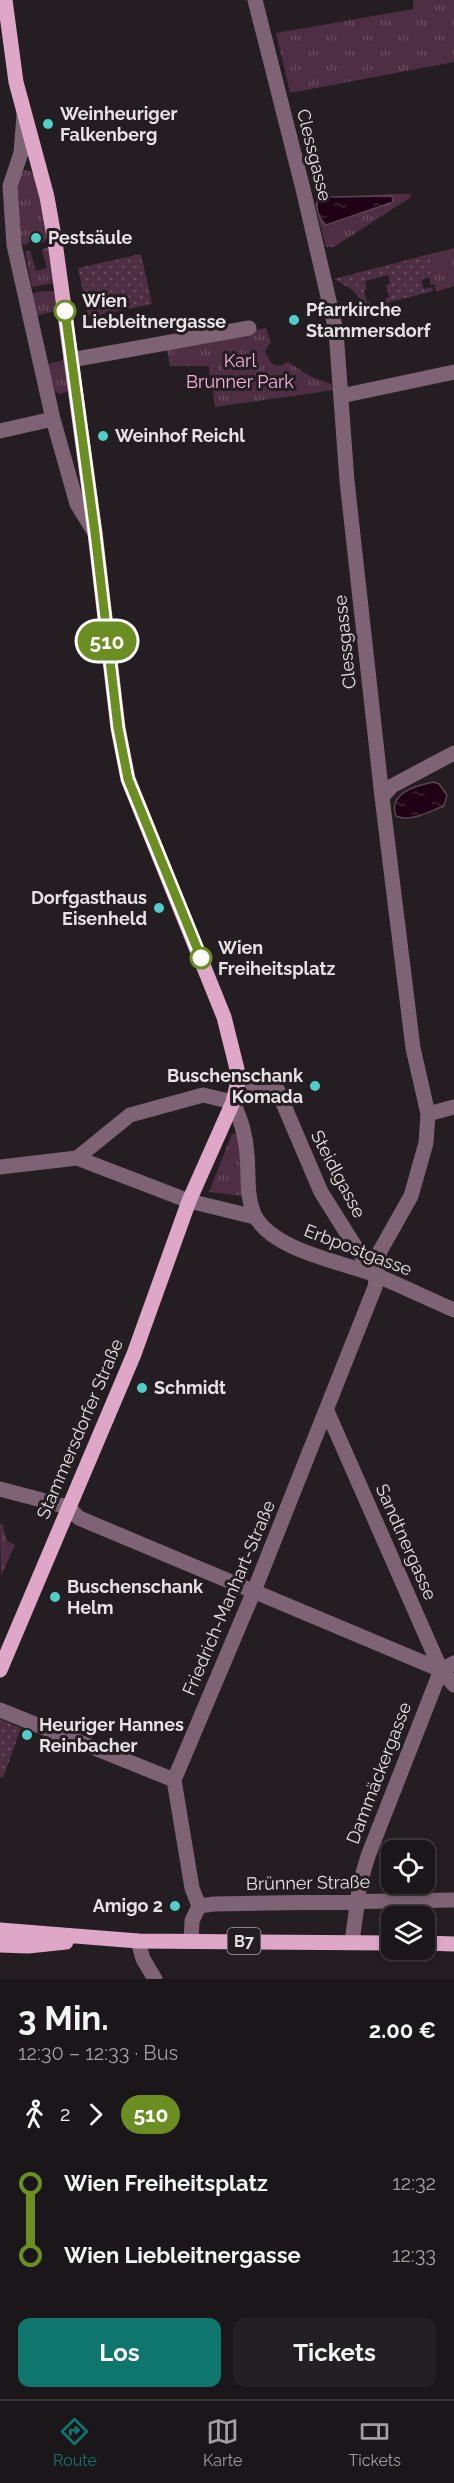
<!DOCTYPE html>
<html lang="de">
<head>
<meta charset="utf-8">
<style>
	body { margin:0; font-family:Raleway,sans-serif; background:#241f22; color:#f1f3f6; height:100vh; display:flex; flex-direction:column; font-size:22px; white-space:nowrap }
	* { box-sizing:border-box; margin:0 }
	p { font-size:20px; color:#a09fa2 }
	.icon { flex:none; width:33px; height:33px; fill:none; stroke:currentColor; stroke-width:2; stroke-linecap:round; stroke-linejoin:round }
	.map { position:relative; height:1979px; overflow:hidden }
	.drawer { display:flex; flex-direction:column; background:#1b1619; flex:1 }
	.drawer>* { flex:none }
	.badge { padding:0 12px; border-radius:20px; font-size:21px; line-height:39px }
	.controls { position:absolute; left:381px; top:1840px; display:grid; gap:12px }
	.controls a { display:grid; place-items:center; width:54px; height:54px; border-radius:12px; background:#1b1619; box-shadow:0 3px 9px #0003,0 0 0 2px #393538; font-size:30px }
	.map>.badge { position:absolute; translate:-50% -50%; box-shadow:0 0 0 3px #fff }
	.legs { display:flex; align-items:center; gap:9px; height:66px; padding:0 18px; font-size:20px }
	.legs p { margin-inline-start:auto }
	.overview { display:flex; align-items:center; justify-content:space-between; height:102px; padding:0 18px }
	h1 { font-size:33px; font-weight:700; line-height:45px }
	.action { display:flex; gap:12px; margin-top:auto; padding:12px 18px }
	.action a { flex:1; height:69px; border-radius:12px; background:#0f766e; color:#fff; font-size:24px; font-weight:700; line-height:69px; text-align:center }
	.action a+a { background:#241f22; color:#f1f3f6 }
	ul { padding:0 18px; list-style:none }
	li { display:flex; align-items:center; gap:21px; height:72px; font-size:22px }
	li i { display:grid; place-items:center; width:9px; height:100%; margin:0 8px; background:currentColor }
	li i::after { content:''; width:15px; height:15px; margin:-8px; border:4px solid; border-radius:50%; background:#1b1619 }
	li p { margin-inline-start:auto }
	li:first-child i { background:linear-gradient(#0000 50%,currentColor 0) }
	li:last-child i { background:linear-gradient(currentColor 50%,#0000 0) }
	.tabs { display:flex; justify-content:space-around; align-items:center; height:84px; border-top:2px solid #393538; background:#1b1619; font-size:16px; color:#a09fa2 }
	.tabs a { display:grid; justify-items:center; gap:3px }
	.tabs .current { color:#0f766e }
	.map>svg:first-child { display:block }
	.grass { fill:url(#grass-tufts) }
	.garden { fill:url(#garden-dots) }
	.water { fill:url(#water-ripples); stroke:#5b4453; stroke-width:1.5 }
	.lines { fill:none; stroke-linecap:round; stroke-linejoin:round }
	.minor { stroke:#7d6373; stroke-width:15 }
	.major { stroke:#dea7c8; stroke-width:15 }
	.line-1-casing { stroke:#fff; stroke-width:14 }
	.line-1 { stroke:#6b8e23; stroke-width:9 }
	.poi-dot { fill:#53cdc9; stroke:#241d21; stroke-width:2 }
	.stop-1-dot { fill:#fff; stroke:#6b8e23; stroke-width:3 }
	.labels { text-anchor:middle; stroke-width:6; stroke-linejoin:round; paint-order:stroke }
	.shield { fill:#241d21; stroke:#aca7aa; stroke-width:1.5 }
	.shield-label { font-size:16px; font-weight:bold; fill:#e7e2e5 }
	.poi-label { font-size:18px; font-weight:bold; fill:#e7e2e5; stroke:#241d21; text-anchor:start }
	.street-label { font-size:18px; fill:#e7e2e5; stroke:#241d21 }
	.stop-label { font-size:18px; font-weight:bold; fill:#e7e2e5; stroke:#241d21; text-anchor:start }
	.park-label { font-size:18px; fill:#f8b3dd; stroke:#241d21 }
</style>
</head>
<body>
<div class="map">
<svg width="454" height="1979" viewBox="0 0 454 1979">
	<defs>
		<pattern id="grass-tufts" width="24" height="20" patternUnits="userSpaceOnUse" patternTransform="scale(1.5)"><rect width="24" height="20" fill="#4e2e42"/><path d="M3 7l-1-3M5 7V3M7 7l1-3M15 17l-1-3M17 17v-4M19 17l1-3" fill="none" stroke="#684c5d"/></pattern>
		<pattern id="garden-dots" width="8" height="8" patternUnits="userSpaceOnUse" patternTransform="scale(1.5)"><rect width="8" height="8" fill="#4e2e42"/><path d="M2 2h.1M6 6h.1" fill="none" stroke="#684c5d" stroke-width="1.8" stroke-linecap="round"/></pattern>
		<pattern id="water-ripples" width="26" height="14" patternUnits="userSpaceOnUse" patternTransform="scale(1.5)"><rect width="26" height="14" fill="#1f0015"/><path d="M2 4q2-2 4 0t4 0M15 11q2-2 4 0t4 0" fill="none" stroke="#402537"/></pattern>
	</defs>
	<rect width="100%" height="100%" fill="#241d21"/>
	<path class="grass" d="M413,0h41v62l-164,31 -14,-60 137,-24z
		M25,170l6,1 5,8 12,60 -6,4 -1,-3 -11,2 -4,3 -4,-1 -1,-4c-2,-17 -10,-59 4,-70z
		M389,194h21l1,3 -77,50h-8l-11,-42 4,-7z
		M46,247l4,3 4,33 -22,4 -7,-36 5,-1 6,21 11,-3 -5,-18z
		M454,248v38l-18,6 -6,-38z
		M41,291h15l3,19 -22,6 -5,-22z
		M266,328l5,15 -2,1 -4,8 7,12 7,2 9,-4 22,14 21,8 2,6 -118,17 -3,-23h-2l-1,-18h-39l-4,-20z
		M65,360l5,29 -3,3 -8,2 -4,-3 -8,-27z
		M232,1134h7l3,62 -33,-4z
		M0,1524l3,1 4,16 8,4 -14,31z"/>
	<path class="garden" d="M141,254l11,50 -64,13 -10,-49z
		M430,254l5,30 -4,1 -2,-8 -8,3 3,9 8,-2 1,4 -47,12 -1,-4 4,-2 -3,-12 4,-1 -2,-9 -23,6 2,8 -3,1 3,12 3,-1 2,6 -3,1 -18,-19 -17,-10z
		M0,1719l21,9 -18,50 -3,-1z"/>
	<path class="water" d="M392,196l1,6 -67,23c-7,-6 -11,-17 -8,-25l10,-3z
		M433,782l6,2 8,11 -3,11c-14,5 -34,17 -48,10 -8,-23 19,-30 37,-34z"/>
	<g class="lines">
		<path class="minor" d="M24,115l-3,38 -11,33 4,59 39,174 24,85 18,29
			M71,360l178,-32
			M341,396l113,-24
			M0,431l53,-12
			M382,797l10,-11 62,-33
			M237,1087l21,6 19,-4 44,103 37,59 19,25
			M428,1114l26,-7
			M77,1158l53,-43 73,-20 30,7c8,18 13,33 14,53 2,20 -1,40 7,59 17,37 90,48 124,62 26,11 51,23 76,34
			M0,1167l77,-9 112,43 66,16
			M327,1411l114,259 13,15
			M0,1489l68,18 11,11 362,152
			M0,1710l174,70
			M199,1906l15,-2 240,-4
			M138,1941l5,18 12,20
			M191,1941l1,-20 7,-15 -7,-18 -18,-108 80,-189 121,-304 5,-36 31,-55 15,-53 2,-29 -15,-66 -31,-251 -35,-316 -11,-150 -33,-142 -48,-189
			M352,1942l8,-59 8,-27 73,-186 13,-7"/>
		<path class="major" d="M0,1670l134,-316 55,-153 44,-99 6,-25 -15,-60 -96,-238 -10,-51 -23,-195 -40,-291 -8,-45 -31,-115 -11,-82
			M0,1930l138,11 254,2
			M424,1943l30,1
			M0,1945l28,1 38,-4"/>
	</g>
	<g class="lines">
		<defs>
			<path id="line-1" d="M65,311l30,222 23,195 10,51 73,179"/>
		</defs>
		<use href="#line-1" class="line-1-casing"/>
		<use href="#line-1" class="line-1"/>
	</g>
	<g class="poi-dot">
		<circle cx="48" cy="124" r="6"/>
		<circle cx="36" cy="238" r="6"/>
		<circle cx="294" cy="320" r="6"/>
		<circle cx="103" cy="436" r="6"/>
		<circle cx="159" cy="908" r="6"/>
		<circle cx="315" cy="1086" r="6"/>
		<circle cx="142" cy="1388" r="6"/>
		<circle cx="55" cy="1597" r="6"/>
		<circle cx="27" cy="1735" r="6"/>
		<circle cx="175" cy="1906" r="6"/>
	</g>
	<g class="stop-1-dot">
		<circle cx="65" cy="311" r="10"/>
		<circle cx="201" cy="958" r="10"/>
	</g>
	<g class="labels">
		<rect class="shield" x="227.5" y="1928" width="33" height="26" rx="4.5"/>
		<g class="shield-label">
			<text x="244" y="1947">B7</text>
		</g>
		<g class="poi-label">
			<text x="60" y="120">Weinheuriger<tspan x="60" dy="21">Falkenberg</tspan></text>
			<text x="48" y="244">Pestsäule</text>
			<text x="306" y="316">Pfarrkirche<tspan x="306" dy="21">Stammersdorf</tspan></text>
			<text x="115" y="442">Weinhof Reichl</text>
			<text x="147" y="904" text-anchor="end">Dorfgasthaus<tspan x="147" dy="21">Eisenheld</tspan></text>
			<text x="303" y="1082" text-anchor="end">Buschenschank<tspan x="303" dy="21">Komada</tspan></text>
			<text x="154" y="1394">Schmidt</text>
			<text x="67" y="1593">Buschenschank<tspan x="67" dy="21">Helm</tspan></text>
			<text x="39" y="1731">Heuriger Hannes<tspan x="39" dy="21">Reinbacher</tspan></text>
			<text x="163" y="1912" text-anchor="end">Amigo 2</text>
		</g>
		<g class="street-label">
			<text transform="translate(314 155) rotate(76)" y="6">Clessgasse</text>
			<text transform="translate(345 642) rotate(-96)" y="6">Clessgasse</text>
			<text transform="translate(338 1174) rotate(62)" y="6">Steidlgasse</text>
			<text transform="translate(358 1250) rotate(21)" y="6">Erbpostgasse</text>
			<text transform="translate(80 1429) rotate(-67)" y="6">Stammersdorfer Straße</text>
			<text transform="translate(406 1542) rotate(66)" y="6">Sandtnergasse</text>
			<text transform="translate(229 1598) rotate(-67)" y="6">Friedrich-Manhart-Straße</text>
			<text transform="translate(379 1773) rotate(-69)" y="6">Dammäckergasse</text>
			<text transform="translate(308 1883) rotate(-1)" y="6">Brünner Straße</text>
		</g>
		<g class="stop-label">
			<text x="82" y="307">Wien<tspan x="82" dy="21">Liebleitnergasse</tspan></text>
			<text x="218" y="954">Wien<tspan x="218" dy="21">Freiheitsplatz</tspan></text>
		</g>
		<g class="park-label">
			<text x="240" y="367">Karl<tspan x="240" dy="21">Brunner Park</tspan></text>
		</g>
	</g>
</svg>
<div class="controls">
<a><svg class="icon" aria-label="locate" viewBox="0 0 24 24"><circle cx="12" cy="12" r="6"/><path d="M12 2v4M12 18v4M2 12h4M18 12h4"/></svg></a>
<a><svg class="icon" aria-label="layers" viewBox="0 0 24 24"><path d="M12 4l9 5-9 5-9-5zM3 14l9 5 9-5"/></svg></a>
</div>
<b class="badge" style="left:107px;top:641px;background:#6b8e23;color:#fff">510</b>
</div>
<section class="drawer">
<div class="overview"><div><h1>3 Min.</h1><p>12:30 – 12:33 · Bus</p></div><b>2.00 €</b></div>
<div class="legs"><svg class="icon" aria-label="walk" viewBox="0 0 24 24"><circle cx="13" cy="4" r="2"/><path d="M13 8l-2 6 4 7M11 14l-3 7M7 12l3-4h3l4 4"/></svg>2<svg class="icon" aria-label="forward" viewBox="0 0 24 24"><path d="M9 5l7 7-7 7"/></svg><b class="badge" style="background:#6b8e23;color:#fff">510</b></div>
<ul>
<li><i style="color:#6b8e23"></i><b>Wien Freiheitsplatz</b><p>12:32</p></li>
<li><i style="color:#6b8e23"></i><b>Wien Liebleitnergasse</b><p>12:33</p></li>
</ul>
<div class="action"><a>Los</a><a>Tickets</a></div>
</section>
<nav class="tabs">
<a class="current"><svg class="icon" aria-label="directions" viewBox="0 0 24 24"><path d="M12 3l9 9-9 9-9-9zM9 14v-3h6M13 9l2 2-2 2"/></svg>Route</a>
<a><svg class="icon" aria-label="map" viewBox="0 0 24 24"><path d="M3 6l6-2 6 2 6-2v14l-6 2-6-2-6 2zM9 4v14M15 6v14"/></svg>Karte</a>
<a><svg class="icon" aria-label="tickets" viewBox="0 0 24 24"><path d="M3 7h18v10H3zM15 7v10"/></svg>Tickets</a>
</nav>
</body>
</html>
